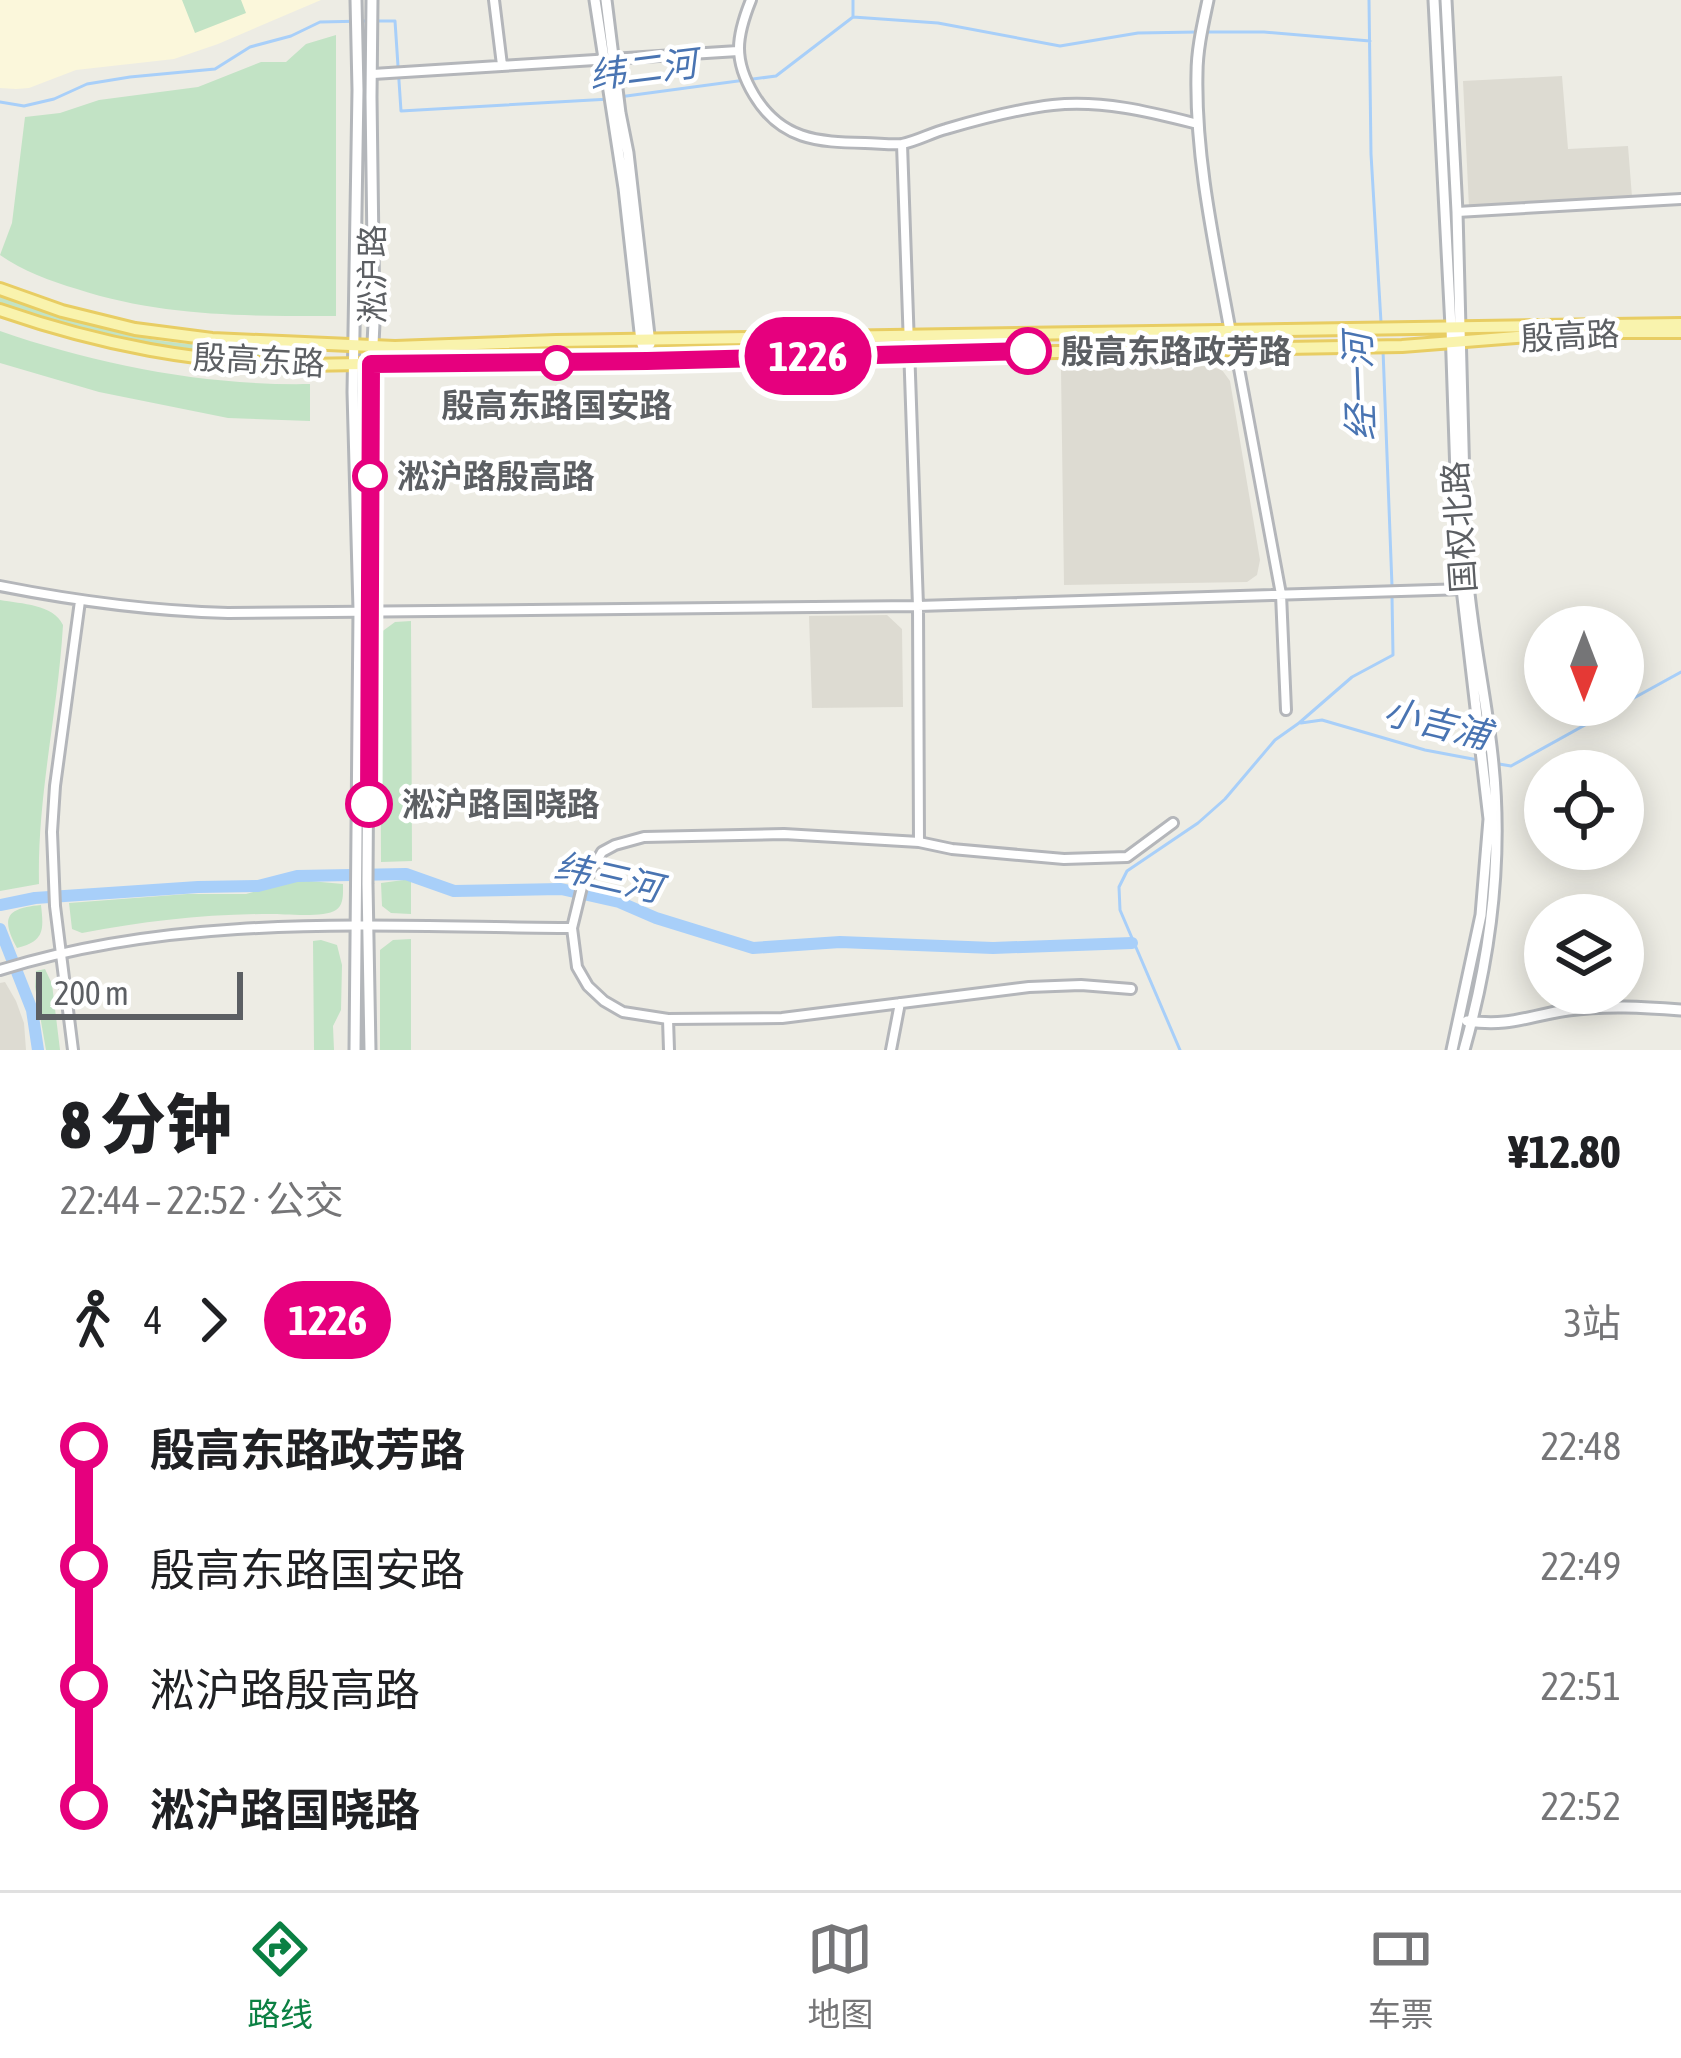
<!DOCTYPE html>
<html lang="zh">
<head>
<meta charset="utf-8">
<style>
	body { margin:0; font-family:"Asap Condensed","Noto Sans SC",sans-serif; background:#f6f6f6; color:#202124; height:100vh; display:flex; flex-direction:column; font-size:45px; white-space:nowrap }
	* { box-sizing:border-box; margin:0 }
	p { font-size:39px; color:#757577 }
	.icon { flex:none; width:66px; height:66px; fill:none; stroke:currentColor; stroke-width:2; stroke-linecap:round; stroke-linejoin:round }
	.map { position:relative; height:1050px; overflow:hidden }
	.details { display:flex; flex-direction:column; background:#fff; flex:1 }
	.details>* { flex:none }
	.badge { padding:0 24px; border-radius:39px; font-size:42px; line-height:78px }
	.needle { width:78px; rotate:180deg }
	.buttons { position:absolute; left:1524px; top:606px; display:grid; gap:24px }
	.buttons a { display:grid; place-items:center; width:120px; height:120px; border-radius:50%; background:#fff; box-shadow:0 6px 30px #0003; font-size:60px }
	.scale { position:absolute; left:36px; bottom:30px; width:207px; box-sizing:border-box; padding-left:12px; border:6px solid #5c5f63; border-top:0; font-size:33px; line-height:42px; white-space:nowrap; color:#5c5f63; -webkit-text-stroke:9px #fff; paint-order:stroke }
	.map>.badge { position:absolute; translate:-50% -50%; box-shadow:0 0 0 6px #fff }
	.legs { display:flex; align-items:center; gap:18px; height:132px; padding:0 60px; font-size:39px }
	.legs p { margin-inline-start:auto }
	.headline { display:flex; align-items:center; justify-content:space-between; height:204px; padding:0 60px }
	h1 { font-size:66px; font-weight:800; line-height:90px }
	ul { padding:0 60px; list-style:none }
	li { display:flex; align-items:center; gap:42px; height:120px; font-size:45px }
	li i { display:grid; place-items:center; width:18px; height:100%; margin:0 15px; background:currentColor }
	li i::after { content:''; width:30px; height:30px; margin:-15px; border:9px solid; border-radius:50%; background:#fff }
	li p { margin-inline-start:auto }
	li:first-child i { background:linear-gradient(#0000 50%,currentColor 0) }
	li:last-child i { background:linear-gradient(currentColor 50%,#0000 0) }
	.tabs { display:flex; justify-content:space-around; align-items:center; height:168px; border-top:3px solid #e0e0e0; background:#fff; font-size:33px; color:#757577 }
	.tabs a { display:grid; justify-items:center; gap:6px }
	.tabs .active { color:#0b8043 }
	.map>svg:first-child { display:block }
	.commercial { fill:#fbf7db }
	.education { fill:#dddbd2 }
	.green { fill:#c2e3c5 }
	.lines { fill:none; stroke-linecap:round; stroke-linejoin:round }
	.stream { stroke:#a8cff9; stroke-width:3 }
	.river { stroke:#a8cff9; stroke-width:12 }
	.street-casing { stroke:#b4b6ba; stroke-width:14 }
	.secondary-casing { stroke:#b3b6ba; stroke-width:15 }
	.primary-casing { stroke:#e8cd63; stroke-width:16 }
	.street { stroke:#fff; stroke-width:8 }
	.secondary { stroke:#fff; stroke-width:9 }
	.primary { stroke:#f9f3ad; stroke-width:10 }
	.line-1-casing { stroke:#fff; stroke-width:27 }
	.line-1 { stroke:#e6007e; stroke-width:18 }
	.stop-1-dot { fill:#fff; stroke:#e6007e; stroke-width:6 }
	.labels { text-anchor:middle; stroke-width:9; stroke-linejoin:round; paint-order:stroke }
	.street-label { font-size:33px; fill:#5c5f63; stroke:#fff }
	.stop-label { font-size:33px; font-weight:bold; fill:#5c5f63; stroke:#fff; text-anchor:start }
	.water-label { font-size:36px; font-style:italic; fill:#4974b2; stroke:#fff }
</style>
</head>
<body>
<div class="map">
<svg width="1681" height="1050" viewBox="0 0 1681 1050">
	<rect width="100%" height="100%" fill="#edece4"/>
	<path class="commercial" d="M0,0h321l-103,44 -44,15 -98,11 -47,18 -13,1 -16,-1z"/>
	<path class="education" d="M1562,76l6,73 60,-3 4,51 -163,11 -6,-127z
		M1209,366l13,4 8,11 30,179 -3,15 -10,7 -183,3 -3,-216z
		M887,615l15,14 1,78 -91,1 -3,-92z
		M5,982l11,19 8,22 2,27h-26v-67z"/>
	<path class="green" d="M182,0h59l5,13 -51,20z
		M336,35v281c-88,0 -174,1 -259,-27 -27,-8 -54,-18 -77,-34l12,-32 13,-106 35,-4 39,-13 99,-13 63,-25h25l20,-18z
		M0,295c53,19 107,38 163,46 53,7 108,9 160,8v8h-82l-45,-5 -62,-10 -121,-32 -13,-5z
		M0,331c98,34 206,55 310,53v37l-82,-3 -129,-26 -99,-29z
		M0,600c22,4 53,4 63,25 -5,87 -26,171 -24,259l-39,7z
		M411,621l1,240 -31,1 -1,-229 15,-11z
		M411,879v35l-20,-1 -9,-7 -1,-23z
		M299,880l44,4c0,9 1,21 -7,26 -11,8 -51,4 -66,4 -64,0 -125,7 -188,19l-10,-4 -3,-26 118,-9h59z
		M41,905c3,26 3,36 -24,43 -17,-31 -10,-40 24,-43z
		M411,939v111h-31v-100l13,-10z
		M321,940l16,5 5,20 -1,45 -8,16 1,24h-20l-1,-109z
		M45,969l7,15 8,66h-14l-11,-63 1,-16z"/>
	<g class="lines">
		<path class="stream" d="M1369,0l2,154 10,168
			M853,16v-16
			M375,21h20l6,90 209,-12
			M1206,32h58l106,9
			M619,97l157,-21 77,-59 85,6 122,23 78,-13 59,-1
			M0,102l24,4 30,-7 33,-15 43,-7 85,-8 35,-22 41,-11 29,-14 46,-1
			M1383,350l9,236
			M1623,704l58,-32
			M1301,723l21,-3 103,30 53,10
			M1499,764l12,2 110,-61
			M1180,1050l-60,-140 -1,-23 8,-16 71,-48 27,-24 50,-59 24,-17 53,-46 41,-22 -1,-59"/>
		<path class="river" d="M0,905l35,-7 163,-11 60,-1 39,-10 109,-2 48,17 107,-2 58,13 37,16 97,30 87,-6 153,6 139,-5
			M0,929l32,81 6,40"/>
		<defs>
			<path id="street" d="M494,0l8,65
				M751,0c-15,37 -18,60 3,95 27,45 63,47 111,48 12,0 26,2 37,1 15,-3 29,-11 44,-15 34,-10 72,-20 107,-24 51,-5 97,7 145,19
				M373,74l365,-23
				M902,144l16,462 1,236
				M1457,212l224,-13
				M1235,347l46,247 5,116
				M0,586c76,15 151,25 228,27l690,-7 548,-17
				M0,970c185,-58 380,-43 572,-42
				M1131,989l-50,-4 -52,2 -247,31 -114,1 -45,-7 -19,-11 -16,-15 -11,-19 -5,-39 10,-41 20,-35 13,-7 29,-8 140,-3 135,8 33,7 112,10 63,-2 46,-34
				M668,1019l1,31
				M73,1050l-18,-144 -3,-74 3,-46 25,-185
				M891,1050l9,-47"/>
			<path id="secondary" d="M595,0l29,188 17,153 6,20
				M606,0l14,113 8,40 22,191
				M1208,0c-5,24 -11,49 -11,73 -2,86 18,174 33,257
				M1434,0l17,327 8,236 30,256 -8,96 -29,135
				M1446,0l11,212 9,349c4,65 19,129 26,194 11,98 -1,200 -28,295
				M1467,1021c44,6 60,-5 101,-11 38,-5 75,-3 113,0
				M355,1050l4,-440 -6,-218 5,-302 -2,-90
				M370,1050l-3,-166 3,-478 4,-83 -3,-226 1,-97"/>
			<path id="primary" d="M0,289l62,22 73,18 77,10 183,8 161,-6 1125,-17
				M0,310c101,35 197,53 303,55l1099,-19 179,-14h100"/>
		</defs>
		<use href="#street" class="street-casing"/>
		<use href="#secondary" class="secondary-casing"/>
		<use href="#primary" class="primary-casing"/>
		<use href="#street" class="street"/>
		<use href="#secondary" class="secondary"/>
		<use href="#primary" class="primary"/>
	</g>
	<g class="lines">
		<defs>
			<path id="line-1" d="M369,804l2,-440 276,-3 381,-10"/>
		</defs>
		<use href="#line-1" class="line-1-casing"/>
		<use href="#line-1" class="line-1"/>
	</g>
	<g class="stop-1-dot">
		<circle cx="1028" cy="351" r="21"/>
		<circle cx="557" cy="363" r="15"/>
		<circle cx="370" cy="476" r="15"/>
		<circle cx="369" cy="804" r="21"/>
	</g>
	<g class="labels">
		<g class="street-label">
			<text transform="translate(372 274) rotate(-90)" y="12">淞沪路</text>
			<text transform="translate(1570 336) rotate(-3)" y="12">殷高路</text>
			<text transform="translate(259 360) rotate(3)" y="12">殷高东路</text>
			<text transform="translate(1459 527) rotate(-94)" y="12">国权北路</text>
		</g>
		<g class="stop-label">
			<text x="1061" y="363">殷高东路政芳路</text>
			<text x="557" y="417" text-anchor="middle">殷高东路国安路</text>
			<text x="397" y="488">淞沪路殷高路</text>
			<text x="402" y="816">淞沪路国晓路</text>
		</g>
		<g class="water-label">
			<text transform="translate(643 69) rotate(-7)" y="13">纬二河</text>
			<text transform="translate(1359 387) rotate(-92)" y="13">经一河</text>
			<text transform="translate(1437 723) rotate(14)" y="13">小吉浦</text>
			<text transform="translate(608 877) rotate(13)" y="13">纬三河</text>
		</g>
	</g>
</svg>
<div class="buttons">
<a><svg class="needle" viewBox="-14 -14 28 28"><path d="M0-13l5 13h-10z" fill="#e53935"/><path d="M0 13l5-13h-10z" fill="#757577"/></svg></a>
<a><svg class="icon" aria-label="locate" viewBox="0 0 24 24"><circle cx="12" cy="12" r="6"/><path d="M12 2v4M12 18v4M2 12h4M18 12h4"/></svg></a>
<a><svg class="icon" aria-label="layers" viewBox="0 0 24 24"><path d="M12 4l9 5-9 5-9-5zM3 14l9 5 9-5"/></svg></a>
</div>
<div class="scale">200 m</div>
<b class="badge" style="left:808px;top:356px;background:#e6007e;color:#fff">1226</b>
</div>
<section class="details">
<div class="headline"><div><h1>8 分钟</h1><p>22:44 – 22:52 · 公交</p></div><b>¥12.80</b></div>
<div class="legs"><svg class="icon" aria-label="walk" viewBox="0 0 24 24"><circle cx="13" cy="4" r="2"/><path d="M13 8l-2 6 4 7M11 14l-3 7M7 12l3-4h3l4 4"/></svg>4<svg class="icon" aria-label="forward" viewBox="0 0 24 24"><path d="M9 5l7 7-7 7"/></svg><b class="badge" style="background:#e6007e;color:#fff">1226</b><p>3站</p></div>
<ul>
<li><i style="color:#e6007e"></i><b>殷高东路政芳路</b><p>22:48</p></li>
<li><i style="color:#e6007e"></i><span>殷高东路国安路</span><p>22:49</p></li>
<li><i style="color:#e6007e"></i><span>淞沪路殷高路</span><p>22:51</p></li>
<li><i style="color:#e6007e"></i><b>淞沪路国晓路</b><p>22:52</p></li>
</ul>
</section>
<nav class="tabs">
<a class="active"><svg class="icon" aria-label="directions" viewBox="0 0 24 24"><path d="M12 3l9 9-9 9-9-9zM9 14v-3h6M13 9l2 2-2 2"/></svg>路线</a>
<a><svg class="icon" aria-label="map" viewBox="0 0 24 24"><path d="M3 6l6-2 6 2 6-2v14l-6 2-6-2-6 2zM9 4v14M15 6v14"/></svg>地图</a>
<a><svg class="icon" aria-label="tickets" viewBox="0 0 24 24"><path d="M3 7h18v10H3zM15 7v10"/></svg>车票</a>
</nav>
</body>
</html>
